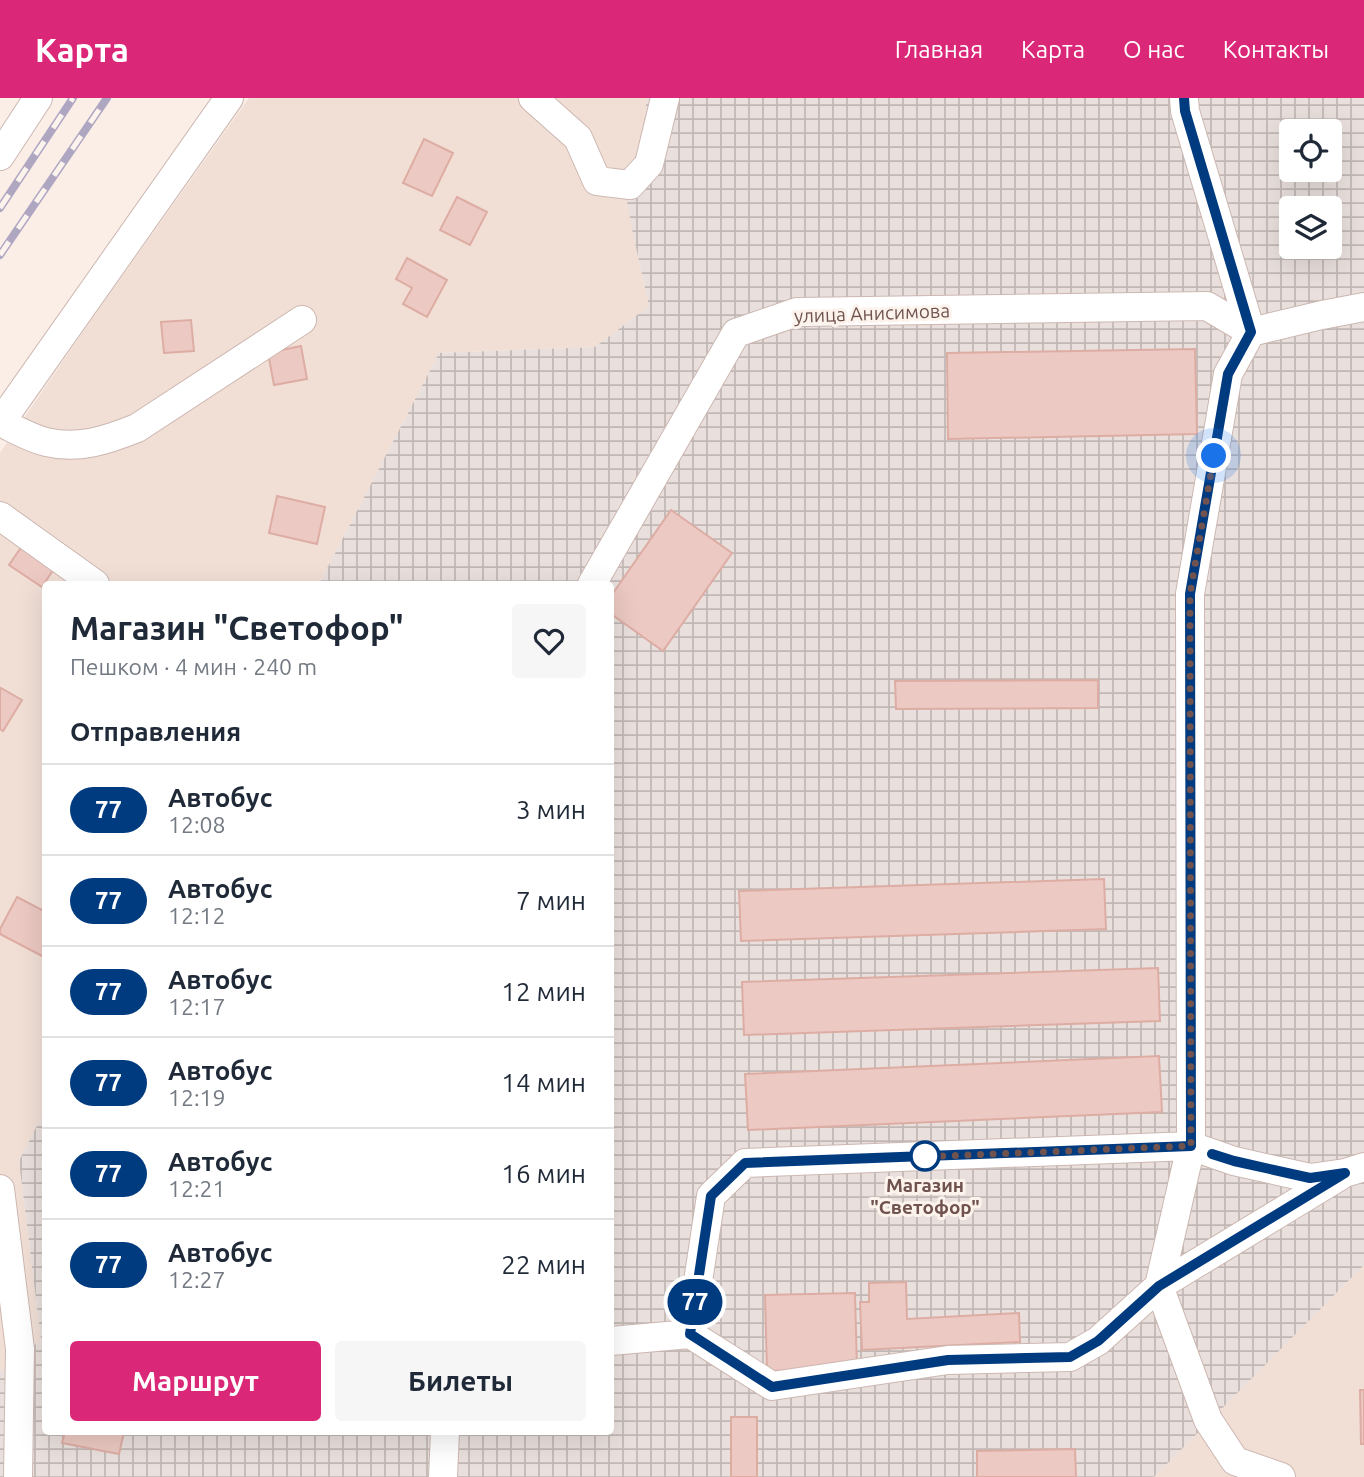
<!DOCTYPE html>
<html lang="ru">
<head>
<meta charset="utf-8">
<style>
	body { margin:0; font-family:Ubuntu,sans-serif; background:#f6f6f7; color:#1f2937; height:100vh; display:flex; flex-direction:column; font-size:26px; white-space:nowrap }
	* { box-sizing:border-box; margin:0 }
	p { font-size:23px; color:#747a83 }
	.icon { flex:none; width:38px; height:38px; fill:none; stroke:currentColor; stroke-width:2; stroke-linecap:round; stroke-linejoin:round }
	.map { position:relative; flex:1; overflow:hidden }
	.sheet { position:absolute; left:42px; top:483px; width:572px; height:854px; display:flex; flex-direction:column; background:#fff; border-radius:7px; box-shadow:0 7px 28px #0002 }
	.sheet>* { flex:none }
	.badge { padding:0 14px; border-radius:23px; font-size:24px; line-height:46px }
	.controls { position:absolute; left:1279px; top:21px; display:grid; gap:14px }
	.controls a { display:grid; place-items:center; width:63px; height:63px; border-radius:7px; background:#fff; box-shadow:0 7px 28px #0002; font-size:35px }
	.you { position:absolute; width:35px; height:35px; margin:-18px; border:5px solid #fff; border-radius:50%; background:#1a73e8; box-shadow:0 0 0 10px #1a73e833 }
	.map>.badge { position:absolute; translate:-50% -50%; box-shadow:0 0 0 4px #fff }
	h2 { padding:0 28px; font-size:26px; line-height:63px }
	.round { display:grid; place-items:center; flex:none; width:74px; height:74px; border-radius:7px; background:#f6f6f7 }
	.summary { display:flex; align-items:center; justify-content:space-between; height:119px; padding:0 28px }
	h1 { font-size:33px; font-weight:700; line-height:52px }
	.primary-button { display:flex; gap:14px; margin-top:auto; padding:14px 28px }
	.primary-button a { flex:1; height:80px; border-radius:7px; background:#db2777; color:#fff; font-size:28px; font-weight:700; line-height:80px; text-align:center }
	.primary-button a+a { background:#f6f6f7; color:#1f2937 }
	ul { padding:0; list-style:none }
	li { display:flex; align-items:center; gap:21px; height:91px; padding:0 28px; border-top:2px solid #e0e1e3 }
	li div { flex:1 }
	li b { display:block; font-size:26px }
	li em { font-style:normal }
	li .badge { min-width:77px; font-weight:700; text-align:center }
	header { display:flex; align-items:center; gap:42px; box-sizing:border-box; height:98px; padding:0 35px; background:#db2777; color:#fff }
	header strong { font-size:33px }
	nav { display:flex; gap:38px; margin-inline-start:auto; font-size:24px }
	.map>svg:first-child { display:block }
	.residential { fill:#f1dfd6 }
	.industrial { fill:url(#industrial-grid); fill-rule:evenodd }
	.building { fill:#ecc9c2; stroke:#ddada4; stroke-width:2 }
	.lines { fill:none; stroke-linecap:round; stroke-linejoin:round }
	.minor-casing { stroke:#cdb7b1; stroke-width:30 }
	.minor { stroke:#fff; stroke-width:28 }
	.rail-casing { stroke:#afa6c2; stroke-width:8 }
	.rail { stroke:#fdf3ed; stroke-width:5; stroke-dasharray:16; stroke-linecap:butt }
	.line-casing { stroke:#fff; stroke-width:16 }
	.line { stroke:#003b80; stroke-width:10 }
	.walk { stroke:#70534e; stroke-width:7; stroke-dasharray:0 12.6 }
	.stop-dot { fill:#fff; stroke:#003b80; stroke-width:3.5 }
	.labels { text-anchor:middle; stroke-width:6; stroke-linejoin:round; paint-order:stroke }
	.street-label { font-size:19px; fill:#70534e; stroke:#fdf3ed }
	.stop-label { font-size:19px; font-weight:bold; fill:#70534e; stroke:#fdf3ed }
</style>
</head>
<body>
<header>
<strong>Карта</strong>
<nav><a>Главная</a><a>Карта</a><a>О нас</a><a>Контакты</a></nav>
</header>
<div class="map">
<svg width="1364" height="1379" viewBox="0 0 1364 1379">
	<defs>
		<pattern id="industrial-grid" width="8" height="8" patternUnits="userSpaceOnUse" patternTransform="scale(1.75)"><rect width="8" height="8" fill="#e9e0dd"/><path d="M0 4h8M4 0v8" fill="none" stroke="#c1b8b5"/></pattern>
	</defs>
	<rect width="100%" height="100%" fill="#faeee7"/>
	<path class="residential" d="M249,0h398l-14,136 16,72 -54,41 -156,6 -120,231h-273v526l-27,51 22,179 -41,31v-918l98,-143z
		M1364,1167v212h-210z"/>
	<path class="industrial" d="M647,0h717v1167l-210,212h-1154v-106l41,-31 -22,-179 26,-51 1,322h565v-848h-292l120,-231 156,-6 54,-41 -16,-72 -11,-60 18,-19zM1292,33h38v39h-38zM1292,110h38v39h-38z"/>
	<path class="building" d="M424,41l29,14 -21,43 -29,-13z
		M457,99l30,15 -17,33 -30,-15z
		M407,160l40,22 -20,37 -24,-13 9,-16 -16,-9z
		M191,222l3,31 -30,2 -3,-31z
		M301,248l6,33 -33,6 -6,-32z
		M1195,251l2,85 -249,5 -1,-86z
		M277,398l48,11 -8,37 -48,-11z
		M671,412l61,43 -69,98 -52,-37v-18z
		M24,445l33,21 -15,23 -33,-22z
		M1098,582v28l-202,1 -1,-28z
		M1,590l21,12 -19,31 -3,-2v-39z
		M1104,781l2,50 -365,12 -2,-50z
		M17,799l29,15v46l-46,-24v-5z
		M1158,870l2,53 -416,14 -2,-53z
		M1159,958l3,56 -414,18 -3,-56z
		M906,1184l1,37 112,-6 1,29 -158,8 -2,-48h9v-19z
		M855,1195l2,76 -90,2 -2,-76z
		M1360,1292h4v54h-3z
		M731,1319h26v60h-26z
		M65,1334h59l-5,22 -57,-11z
		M1075,1351l1,28h-99v-26z"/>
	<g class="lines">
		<defs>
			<path id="minor" d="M533,0l45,40 19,43 33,4 19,-21 16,-66
				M1184,0l1,13 66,221 -23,42 -38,220 1,552 -32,140 49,134 27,41 46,16
				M0,58l38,-58
				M1251,234l71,-17 42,-8
				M0,324c15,7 30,16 46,20 32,8 61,-2 91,-14l165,-108
				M0,325l229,-325
				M0,418l95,68
				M592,486l144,-251 61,-21 410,-6 44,26
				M0,1091l20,160 -2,128
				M690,1236l21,-138 34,-33 446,-17 43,15 76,17 35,-5 19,-6
				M611,1243l79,-7 82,52 176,-26 122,-3 28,-16 61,-55 181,-110
				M443,1379l2,-45"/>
		</defs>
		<use href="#minor" class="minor-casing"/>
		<use href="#minor" class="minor"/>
		<defs>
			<path id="rail" d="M0,110l73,-110
				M0,157l107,-157"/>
		</defs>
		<use href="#rail" class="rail-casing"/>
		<use href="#rail" class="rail"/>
	</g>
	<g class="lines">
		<defs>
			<path id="line" d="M1184,0l1,13 66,221 -23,42 -38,220 1,552 -446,17 -34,33 -21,138 82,53 176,-27 122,-3 28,-16 61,-55 186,-113 -35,5 -76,-17 -22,-7"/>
		</defs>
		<use href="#line" class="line-casing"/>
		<use href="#line" class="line"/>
		<path class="walk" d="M925,1058l-10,1 276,-11 -1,-552 24,-138"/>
	</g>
	<circle class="stop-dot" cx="925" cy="1058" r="14"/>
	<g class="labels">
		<g class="street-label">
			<text transform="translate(872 215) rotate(-2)" y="7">улица Анисимова</text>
		</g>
		<g class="stop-label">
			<text x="925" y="1094">Магазин<tspan x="925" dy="22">"Светофор"</tspan></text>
		</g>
	</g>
</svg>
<div class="controls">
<a><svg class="icon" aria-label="locate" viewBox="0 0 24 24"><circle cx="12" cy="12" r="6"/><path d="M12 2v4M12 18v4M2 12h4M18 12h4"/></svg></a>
<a><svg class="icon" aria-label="layers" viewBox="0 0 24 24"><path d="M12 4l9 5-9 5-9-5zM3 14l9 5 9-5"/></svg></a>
</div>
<div class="you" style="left:1214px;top:358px"></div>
<b class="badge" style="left:695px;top:1204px;background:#003b80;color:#fff">77</b>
<section class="sheet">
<div class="summary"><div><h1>Магазин &quot;Светофор&quot;</h1><p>Пешком · 4 мин · 240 m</p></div><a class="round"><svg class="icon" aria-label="heart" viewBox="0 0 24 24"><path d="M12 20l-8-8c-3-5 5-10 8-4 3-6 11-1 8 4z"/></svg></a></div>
<h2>Отправления</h2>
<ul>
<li><span class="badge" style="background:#003b80;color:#fff">77</span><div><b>Автобус</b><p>12:08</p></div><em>3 мин</em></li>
<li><span class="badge" style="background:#003b80;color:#fff">77</span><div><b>Автобус</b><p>12:12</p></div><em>7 мин</em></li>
<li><span class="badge" style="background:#003b80;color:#fff">77</span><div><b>Автобус</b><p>12:17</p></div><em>12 мин</em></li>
<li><span class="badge" style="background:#003b80;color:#fff">77</span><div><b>Автобус</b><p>12:19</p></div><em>14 мин</em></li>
<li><span class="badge" style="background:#003b80;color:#fff">77</span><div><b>Автобус</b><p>12:21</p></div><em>16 мин</em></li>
<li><span class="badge" style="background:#003b80;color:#fff">77</span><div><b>Автобус</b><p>12:27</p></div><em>22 мин</em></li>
</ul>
<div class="primary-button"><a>Маршрут</a><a>Билеты</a></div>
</section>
</div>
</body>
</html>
